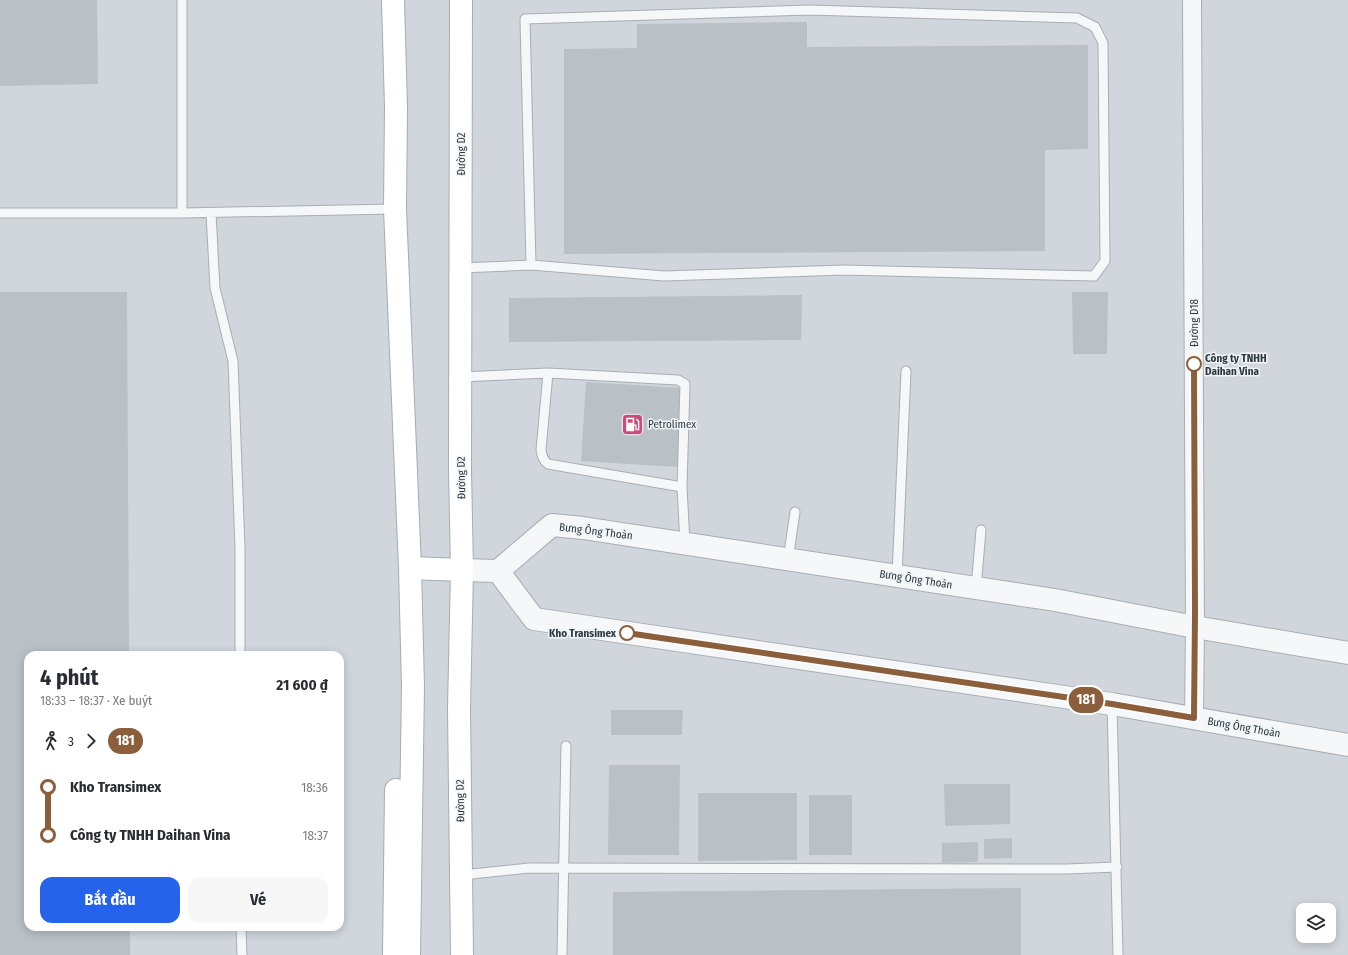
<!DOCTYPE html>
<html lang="vi">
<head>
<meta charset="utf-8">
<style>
	body { margin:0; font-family:"Fira Sans Condensed",sans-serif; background:#f7f7f7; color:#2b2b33; height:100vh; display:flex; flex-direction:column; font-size:15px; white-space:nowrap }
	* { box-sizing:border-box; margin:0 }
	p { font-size:13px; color:#7c7c81 }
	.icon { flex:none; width:22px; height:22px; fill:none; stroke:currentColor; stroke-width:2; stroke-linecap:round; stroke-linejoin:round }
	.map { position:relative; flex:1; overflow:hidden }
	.drawer { position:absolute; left:24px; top:651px; width:320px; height:280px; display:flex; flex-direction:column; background:#fff; border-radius:12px; box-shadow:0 2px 10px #0003 }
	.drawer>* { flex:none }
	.badge { padding:0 8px; border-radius:13px; font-size:14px; line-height:26px }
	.buttons { position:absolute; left:1296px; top:903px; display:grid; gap:8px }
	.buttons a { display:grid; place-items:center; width:40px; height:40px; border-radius:8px; background:#fff; box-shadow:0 2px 10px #0003; font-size:20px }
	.map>.badge { position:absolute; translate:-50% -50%; box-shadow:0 0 0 2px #fff }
	.legs { display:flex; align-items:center; gap:6px; height:44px; padding:0 16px; font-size:13px }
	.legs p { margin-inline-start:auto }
	.overview { display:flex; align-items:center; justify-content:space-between; height:68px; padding:0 16px }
	h1 { font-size:22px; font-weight:700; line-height:30px }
	.primary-button { display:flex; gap:8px; margin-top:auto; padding:8px 16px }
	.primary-button a { flex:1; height:46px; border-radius:12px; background:#2563eb; color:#fff; font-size:16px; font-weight:700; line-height:46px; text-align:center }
	.primary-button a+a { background:#f7f7f7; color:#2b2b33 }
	ul { padding:0 16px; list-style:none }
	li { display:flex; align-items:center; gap:14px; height:48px; font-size:15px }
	li i { display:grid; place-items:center; width:6px; height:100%; margin:0 5px; background:currentColor }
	li i::after { content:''; width:10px; height:10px; margin:-5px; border:3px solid; border-radius:50%; background:#fff }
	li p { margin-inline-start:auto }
	li:first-child i { background:linear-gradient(#0000 50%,currentColor 0) }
	li:last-child i { background:linear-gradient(currentColor 50%,#0000 0) }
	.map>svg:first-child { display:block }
	.built { fill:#d0d6dc; fill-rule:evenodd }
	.building { fill:#b9c1c6 }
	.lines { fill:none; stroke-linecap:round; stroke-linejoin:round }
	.service-casing { stroke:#a7afb4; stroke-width:11 }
	.minor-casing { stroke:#a7afb4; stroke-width:20 }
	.tertiary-casing { stroke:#a7afb4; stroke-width:24 }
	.primary-casing { stroke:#a2aeb5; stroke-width:24 }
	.service { stroke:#f5f7f8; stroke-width:9 }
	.minor { stroke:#f5f7f8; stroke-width:18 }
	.tertiary { stroke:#f5f7f8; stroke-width:22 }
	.primary { stroke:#fff; stroke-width:22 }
	.line-1-casing { stroke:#fff; stroke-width:9 }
	.line-1 { stroke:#8b5e3c; stroke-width:6 }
	.stop-1-dot { fill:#fff; stroke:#8b5e3c; stroke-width:2 }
	.labels { text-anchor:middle; stroke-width:3; stroke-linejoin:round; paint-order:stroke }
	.street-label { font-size:11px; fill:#2b3841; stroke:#f2f5f7 }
	.stop-label { font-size:11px; font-weight:bold; fill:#2b3841; stroke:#f2f5f7; text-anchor:start }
	.poi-label { font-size:11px; fill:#2b3841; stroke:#f2f5f7; text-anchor:start }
</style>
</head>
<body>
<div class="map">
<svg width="1348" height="955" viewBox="0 0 1348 955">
	<rect width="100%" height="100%" fill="#e2e7ea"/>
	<path class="built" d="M0,0h1348v955h-1348zM28,655h312v272h-312zM1303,910h26v26h-26z"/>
	<path class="building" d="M0,0h97l1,84 -98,2z
		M807,22v25l281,-2v104l-43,1v101l-481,3v-205l73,-1v-24z
		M0,292h127l2,363h-101v272h102v28h-130z
		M1072,292h36l-1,62h-34z
		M802,295l-1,45 -292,2v-44z
		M586,382l97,6 -6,79 -96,-6z
		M611,710h72l-1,25h-71z
		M609,765h71l-1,90h-71z
		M944,784h66v40l-65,2z
		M698,793h99v67l-99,1z
		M809,795h43v60h-43z
		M1012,838v20l-28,1v-20z
		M978,842v20l-36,1v-20z
		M1021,888v67h-408v-63z"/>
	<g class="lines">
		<defs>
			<path id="service" d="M809,10l268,8 18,9 8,16 2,218 -11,15 -250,-6 -180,6 -133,-11 -6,-246z
				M0,213h182l213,-4
				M182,213v-213
				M211,213l4,75 18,73 7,187v107
				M460,268l71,-3
				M548,373l-7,77c1,6 2,10 7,14l134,23
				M461,377l87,-4 130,7 7,4 -3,103 3,57
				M788,560l7,-48
				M897,576l9,-205
				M976,588l5,-58
				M1112,704l6,251
				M462,875l67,-7 537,1 51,-2
				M241,927l1,28
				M562,955l4,-209"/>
			<path id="minor" d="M1192,0l3,627 -1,91"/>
			<path id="tertiary" d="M462,570l36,1 54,-46 31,3 472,72 140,27 153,26
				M498,571l36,48 578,85 236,41"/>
			<path id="primary" d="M393,0l3,108 -1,101 15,359 3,118 -4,269
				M461,0l-1,470 2,100 -3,139 3,246
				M410,568l52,2
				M394,955l2,-165"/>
		</defs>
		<use href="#service" class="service-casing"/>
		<use href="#minor" class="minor-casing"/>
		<use href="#tertiary" class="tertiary-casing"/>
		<use href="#primary" class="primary-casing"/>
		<use href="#service" class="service"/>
		<use href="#minor" class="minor"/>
		<use href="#tertiary" class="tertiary"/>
		<use href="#primary" class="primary"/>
	</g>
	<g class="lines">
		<defs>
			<path id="line-1" d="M627,633l485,71 82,14 1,-106 -1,-248"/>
		</defs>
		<use href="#line-1" class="line-1-casing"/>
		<use href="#line-1" class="line-1"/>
	</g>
	<defs>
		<symbol id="fuel-square" viewBox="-11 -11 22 22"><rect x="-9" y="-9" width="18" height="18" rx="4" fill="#c94d7a" stroke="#f2f5f7"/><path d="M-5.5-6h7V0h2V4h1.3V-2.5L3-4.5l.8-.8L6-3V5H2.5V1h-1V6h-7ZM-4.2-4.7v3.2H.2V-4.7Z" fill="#fff"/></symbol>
	</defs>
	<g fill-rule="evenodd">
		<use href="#fuel-square" x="620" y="412" width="25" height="25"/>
	</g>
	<g class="stop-1-dot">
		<circle cx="1194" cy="364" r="7"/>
		<circle cx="627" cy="633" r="7"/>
	</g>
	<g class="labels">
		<g class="street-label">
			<text transform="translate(461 154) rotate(-90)" y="4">Đường D2</text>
			<text transform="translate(1194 323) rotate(-90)" y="4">Đường D18</text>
			<text transform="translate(461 478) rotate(-91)" y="4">Đường D2</text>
			<text transform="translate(596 531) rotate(7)" y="4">Bưng Ông Thoàn</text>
			<text transform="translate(916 579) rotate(9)" y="4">Bưng Ông Thoàn</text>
			<text transform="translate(1244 727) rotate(10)" y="4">Bưng Ông Thoàn</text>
			<text transform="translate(460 801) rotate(-91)" y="4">Đường D2</text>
		</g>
		<g class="stop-label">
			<text x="1205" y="362">Công ty TNHH<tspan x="1205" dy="13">Daihan Vina</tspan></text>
			<text x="616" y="637" text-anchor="end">Kho Transimex</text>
		</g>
		<g class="poi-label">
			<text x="648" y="428">Petrolimex</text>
		</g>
	</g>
</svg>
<div class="buttons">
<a><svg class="icon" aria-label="layers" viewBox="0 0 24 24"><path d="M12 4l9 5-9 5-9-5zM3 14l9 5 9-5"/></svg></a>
</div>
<b class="badge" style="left:1086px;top:700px;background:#8b5e3c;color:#fff">181</b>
<section class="drawer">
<div class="overview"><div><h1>4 phút</h1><p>18:33 – 18:37 · Xe buýt</p></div><b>21 600 ₫</b></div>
<div class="legs"><svg class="icon" aria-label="walk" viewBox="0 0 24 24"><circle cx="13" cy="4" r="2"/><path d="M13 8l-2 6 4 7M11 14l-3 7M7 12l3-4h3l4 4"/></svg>3<svg class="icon" aria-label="forward" viewBox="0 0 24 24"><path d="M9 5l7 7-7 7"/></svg><b class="badge" style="background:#8b5e3c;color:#fff">181</b></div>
<ul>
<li><i style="color:#8b5e3c"></i><b>Kho Transimex</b><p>18:36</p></li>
<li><i style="color:#8b5e3c"></i><b>Công ty TNHH Daihan Vina</b><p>18:37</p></li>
</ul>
<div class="primary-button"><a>Bắt đầu</a><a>Vé</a></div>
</section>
</div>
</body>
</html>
